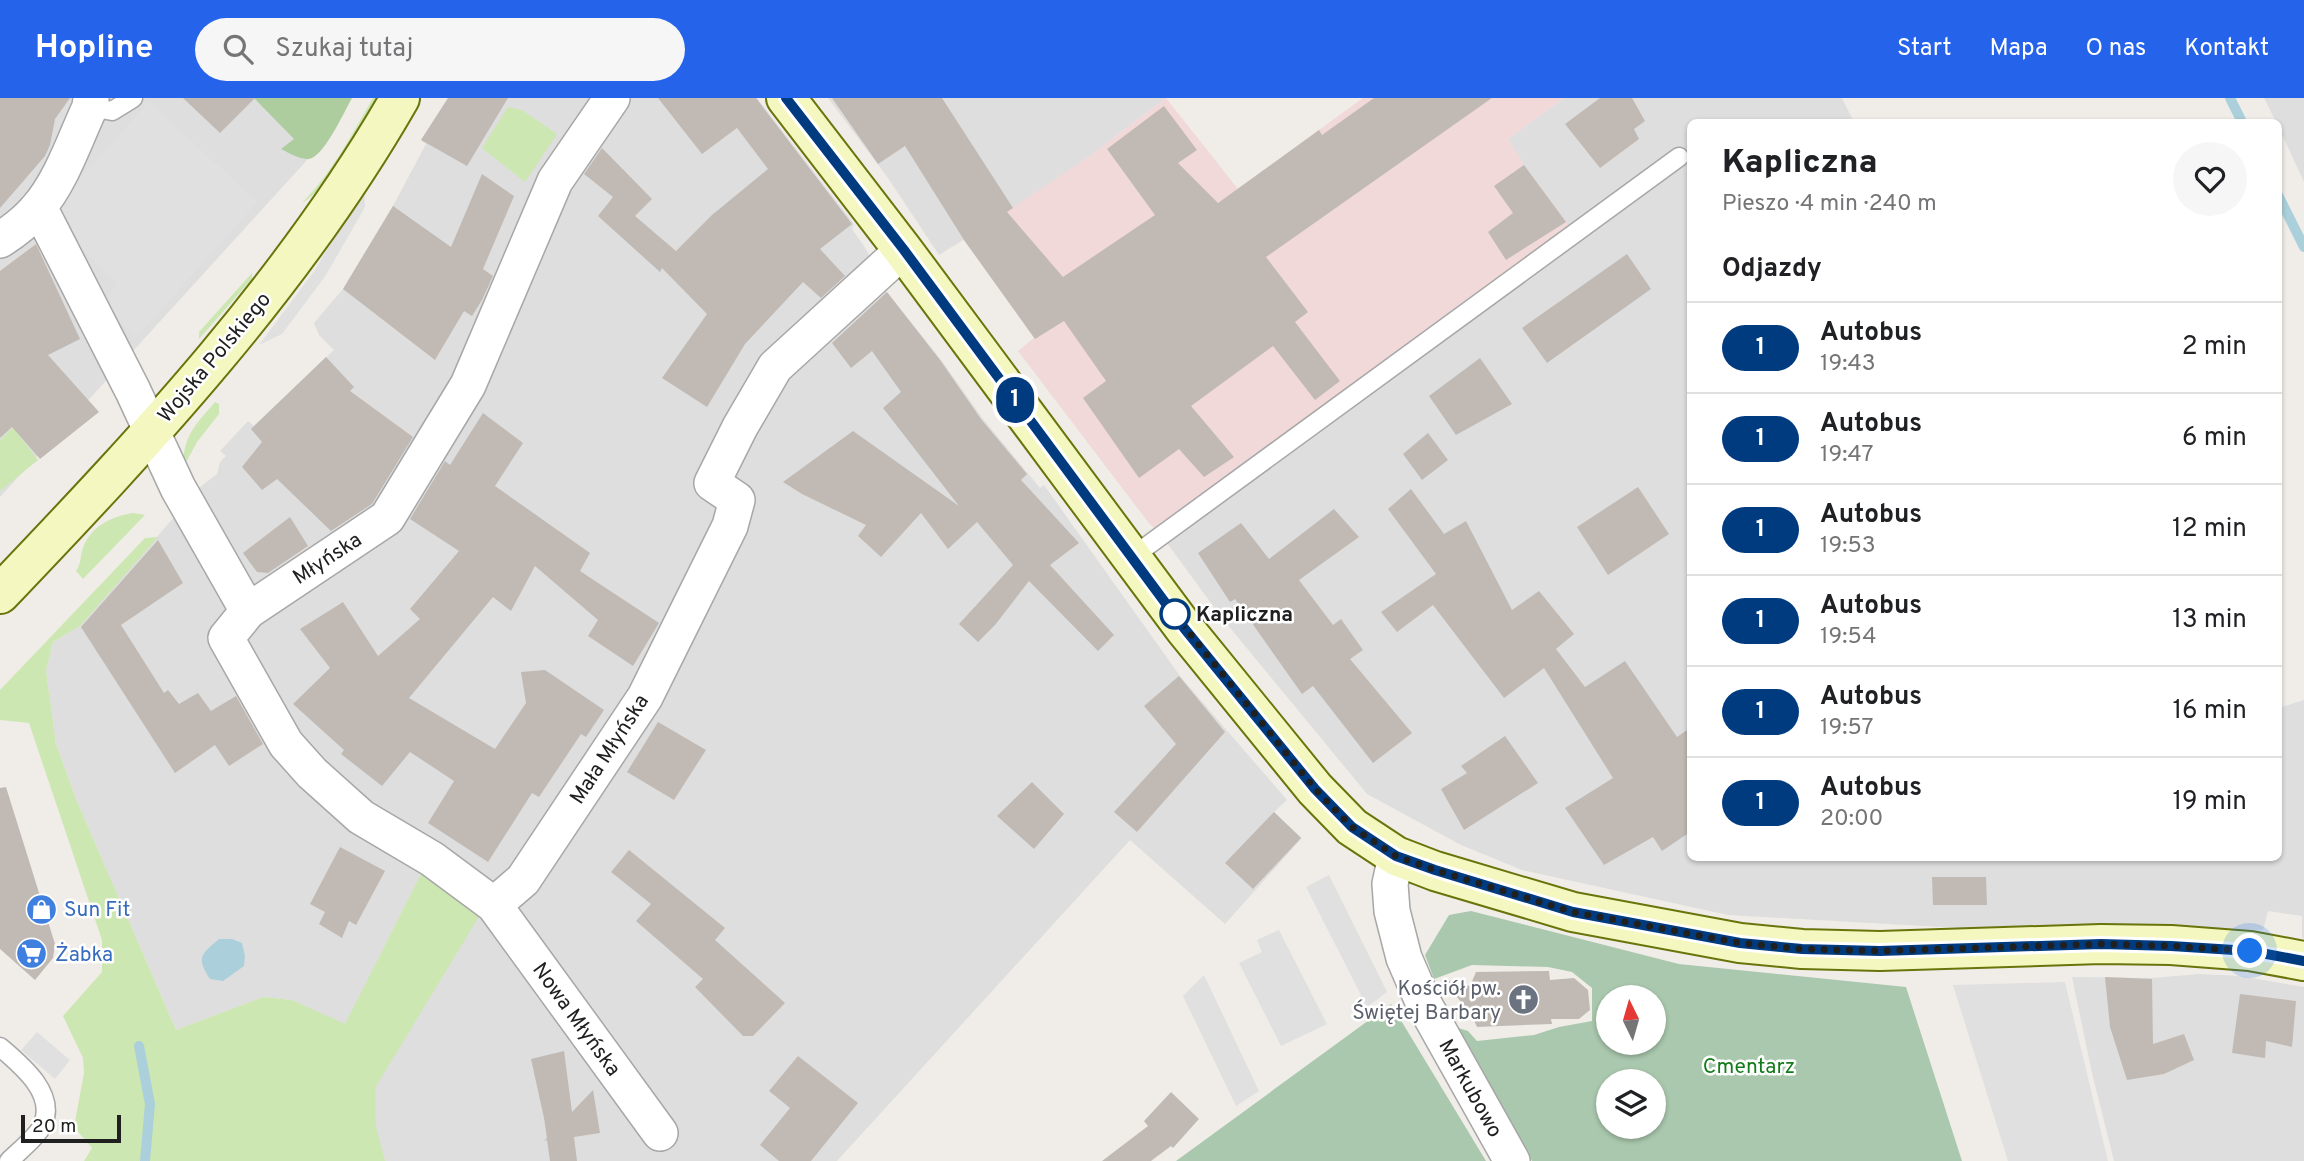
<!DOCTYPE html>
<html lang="pl">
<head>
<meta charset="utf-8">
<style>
	body { margin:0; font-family:Overpass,sans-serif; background:#f6f6f6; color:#202124; height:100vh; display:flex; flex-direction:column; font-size:26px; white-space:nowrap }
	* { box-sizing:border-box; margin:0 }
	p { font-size:23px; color:#757577 }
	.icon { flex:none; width:38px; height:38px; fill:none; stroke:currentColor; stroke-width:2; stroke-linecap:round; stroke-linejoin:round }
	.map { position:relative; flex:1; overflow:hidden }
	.panel { position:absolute; left:1687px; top:21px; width:595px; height:742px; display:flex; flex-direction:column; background:#fff; border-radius:10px; box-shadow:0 2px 5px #0004 }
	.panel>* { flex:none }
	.badge { padding:0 14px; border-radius:23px; font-size:24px; line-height:46px }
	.needle { width:46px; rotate:355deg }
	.tools { position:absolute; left:1596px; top:887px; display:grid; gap:14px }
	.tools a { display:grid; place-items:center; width:70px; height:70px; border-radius:50%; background:#fff; box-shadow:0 2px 5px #0004; font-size:35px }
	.scale { position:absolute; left:21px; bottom:18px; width:100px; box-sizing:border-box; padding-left:7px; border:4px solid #202020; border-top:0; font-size:19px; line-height:24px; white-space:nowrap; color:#202020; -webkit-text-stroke:5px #fff; paint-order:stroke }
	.you { position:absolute; width:35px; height:35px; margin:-18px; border:5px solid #fff; border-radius:50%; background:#1a73e8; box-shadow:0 0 0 10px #1a73e833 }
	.map>.badge { position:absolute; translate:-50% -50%; box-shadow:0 0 0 4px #fff }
	h2 { padding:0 35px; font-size:26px; line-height:63px }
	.round { display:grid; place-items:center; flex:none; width:74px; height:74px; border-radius:37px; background:#f6f6f6 }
	.summary { display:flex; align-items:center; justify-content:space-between; height:119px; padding:0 35px }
	h1 { font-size:33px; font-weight:800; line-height:52px }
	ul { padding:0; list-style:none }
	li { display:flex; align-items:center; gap:21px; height:91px; padding:0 35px; border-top:2px solid #e0e0e0 }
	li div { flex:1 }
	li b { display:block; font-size:26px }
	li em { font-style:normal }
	li .badge { min-width:77px; font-weight:700; text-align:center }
	header { display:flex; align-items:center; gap:42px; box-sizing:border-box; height:98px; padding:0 35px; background:#2563eb; color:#fff }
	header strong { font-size:33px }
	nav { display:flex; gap:38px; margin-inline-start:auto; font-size:24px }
	.search { width:490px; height:63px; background:#f6f6f6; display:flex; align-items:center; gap:18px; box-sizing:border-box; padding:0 24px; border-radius:38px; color:#757577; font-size:26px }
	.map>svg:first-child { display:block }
	.residential { fill:#dedede }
	.commercial { fill:#f0d9d8 }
	.grass { fill:#cce7b1 }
	.forest { fill:#adcd9f }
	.cemetery { fill:#aac8ae; fill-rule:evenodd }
	.parking { fill:#e0e0e0 }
	.water { fill:#abd0db }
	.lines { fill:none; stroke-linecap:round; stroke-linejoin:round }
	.stream { stroke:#abd0db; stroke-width:10 }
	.building { fill:#c1bab4 }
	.lane-casing { stroke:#a7a7a7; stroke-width:21 }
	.street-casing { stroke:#a7a7a7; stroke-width:38 }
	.secondary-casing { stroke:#69740b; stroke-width:42 }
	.lane { stroke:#fff; stroke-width:18 }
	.street { stroke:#fff; stroke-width:35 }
	.secondary { stroke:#f4f7bf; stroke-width:38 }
	.line-casing { stroke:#fff; stroke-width:16 }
	.line { stroke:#003b80; stroke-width:10 }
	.walk { stroke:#202020; stroke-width:7; stroke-dasharray:0 12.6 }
	.stop-dot { fill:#fff; stroke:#003b80; stroke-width:3.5 }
	.labels { text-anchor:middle; stroke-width:5; stroke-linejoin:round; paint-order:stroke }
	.street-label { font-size:21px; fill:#202020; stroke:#fff }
	.stop-label { font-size:21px; font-weight:bold; fill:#202020; stroke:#fff; text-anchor:start }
	.shop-label { font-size:21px; fill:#366cbe; stroke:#fff; text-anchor:start }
	.worship-label { font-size:21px; fill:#5b616d; stroke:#fff; text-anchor:end }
	.park-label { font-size:21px; fill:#127b1a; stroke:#fff }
</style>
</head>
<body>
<header>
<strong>Hopline</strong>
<div class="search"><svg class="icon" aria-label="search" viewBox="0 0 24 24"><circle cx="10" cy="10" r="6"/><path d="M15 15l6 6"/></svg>Szukaj tutaj</div>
<nav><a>Start</a><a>Mapa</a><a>O nas</a><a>Kontakt</a></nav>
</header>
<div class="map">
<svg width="2304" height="1063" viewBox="0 0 2304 1063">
	<rect width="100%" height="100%" fill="#f0ede8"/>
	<path class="residential" d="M0,0h347l-28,49 -319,350z
		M448,0h309l97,126 -2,5 14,20 21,43 55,69 41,58 57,69 4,-3 136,191 107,124 -13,12 28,26 -77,86 -95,-84 -293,321h-453l-8,-35 -2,-38 109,-179 -59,-41 -79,157 -53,-25 -29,-3 -87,33 -100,-231 -20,-55 -10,-73 7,-29 27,-16 120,-139 17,-13 3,-12 6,-6 -6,-5 28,-30 6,5 80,-76 -15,-15 -5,-12 29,-34 51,-85 32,-60 -5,-4z
		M828,0h338l-79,60 -74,51 -74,46 -51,-77z
		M1564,0h278l12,24h-164v736h588l1,-150 25,-8v239l-2,-1v-22l-34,-5 -5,19 -131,-3 -138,3 -266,-15 -206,-45 -61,-25 -94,-51 -145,-176 -58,-79 360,-374 -16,-26z
		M2264,0h40v84l-25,-54 -1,-6h-2z
		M2199,876l41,2 64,11v174h-190l-22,-88 -20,-96 80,1z"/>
	<path class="commercial" d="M1166,0l72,91 125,-91h201l-56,41 16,26 51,69 -411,305 -16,-17 -130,-171 16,-13 -70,-98 123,-82z"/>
	<path class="grass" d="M373,0h5c-17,28 -48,90 -76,105 30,-30 50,-69 71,-105z
		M508,9l14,3 35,24 -32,48 -43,-34z
		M252,175v6l-53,60v-7z
		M215,304l4,2v10l-22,28 -14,26c0,-32 12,-43 32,-66z
		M13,329l25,33 -38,31v-51z
		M133,415l12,2 -62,64 -7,-8c6,-9 4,-17 8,-26 9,-20 29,-29 49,-32z
		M158,439l-78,89 -27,16 -7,29 10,73 20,55 100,231 87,-33 29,3 53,24 79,-156 59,42 -108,178 1,38 9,35h-301l8,-13 -18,-21 10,-54 -1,-15 -20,-42 39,-44v-32l-73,-217 -29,-3v-30l145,-152z"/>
	<path class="forest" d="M254,0h98c-8,14 -29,61 -44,61 -9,0 -19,-6 -27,-10l13,-10z"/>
	<path class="cemetery" d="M1471,813l208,53 227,23 56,174h-430l-77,-134 13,4 9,10 57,-6 25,-8 33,-6v-33l-20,-16 -24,-5 -76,-2 -38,14 -9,-24 24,-40zM1608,900h46v45h-46zM1608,984h46v45h-46z
		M1391,906l95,157h-310z"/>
	<path class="parking" d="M149,4l108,100 -121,136 -35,-36 16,-18 -44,-44 -17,-35z
		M364,89l1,20 -39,68 -44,59 -23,11 56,-75z
		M1329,777l58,117 -20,15 -61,-120z
		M1279,832l48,94 -46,22 -42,-83 23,-11 -5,-12z
		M1204,877l55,116 -23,15 -53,-110z
		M2065,884l43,179h-100l-55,-176z
		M37,934l33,28 -15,19 -34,-29z"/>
	<path class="water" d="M219,841h13l10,4 3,13 -1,10 -21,15 -13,-2c-14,-21 -9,-25 9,-40z"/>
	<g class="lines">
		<path class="stream" d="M2230,0l12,24
			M2278,97l26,52
			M139,948l11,58 -5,57"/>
	</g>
	<path class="building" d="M0,0h70l-15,21 -5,26 -5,11 -45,52z
		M183,0h72l-35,35z
		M448,0h60l-41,68 -46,-26z
		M658,0h98l96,126 -32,25 25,27 -24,22 -18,-16 -58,62 -38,63 -45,-29 45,-64 -45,-46 -2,4 -62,-56 15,-19 -29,-23 18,-26 50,51 -17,17 41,35 36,-36 56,-46 -31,-41 -35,26z
		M832,0h110l71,110 -6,4 56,65 92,-62 -48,-66 57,-43 33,44 -19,13 40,40 101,-73 3,5 52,-37h118l-226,159 42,55 -13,10 45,59 -25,19 -42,-54 -82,60 43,51 -30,20 -25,-28 -40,29 -56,-80 23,-17 -42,-60 -29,18 -71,-99 -59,-94 -27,18z
		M1600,0h32l13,23 -11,8 5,10 -39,29 -35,-44z
		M1524,67l42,57 -60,38 -18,-28 25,-19 -19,-27z
		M482,76l32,22 -31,73 10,7 -11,24 -10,16 -8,-5 -29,49 -92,-71 50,-83 58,41z
		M36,146l44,95 -32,16 51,57 -59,47 -28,-32 -12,11v-167z
		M1627,156l24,35 -104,74 -25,-35z
		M887,194l53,68 41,59 46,55 -6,6 58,63 -29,22 64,70 -16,16 -69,-70 -34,44 -17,17 -19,-18 54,-59 -36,-43 -29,27 -27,-36 -40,44 -23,-21 8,-11 -64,-31 -19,-12 70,-51 106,75 -76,-98 18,-16 -29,-41 -21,17 -19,-25z
		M326,259l28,30 -4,4 63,46 -41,67 -41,27 -54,-52 -15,11 -20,-23 20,-25 -11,-13z
		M1480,260l32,46 -56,31 -27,-39z
		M483,315l40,30 -28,43 95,67 -10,18 79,52 -26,43 -45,-30 10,-16 -63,-54 -24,45 -18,-14 -84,101 86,51 31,-46 -5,-31 24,-2 59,40 -18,27 -5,-3 -42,63 -7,-4 -44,69 -60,-39 26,-42 -44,-29 -28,34 -41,-32 3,-4 -51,-46 37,-36 -30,-39 43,-27 35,54 42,-37 -10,-10 49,-58 -49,-32 35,-58 5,4z
		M1428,335l20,27 -26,20 -19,-26z
		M1638,389l31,47 -61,41 -31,-48z
		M1411,391l33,45 22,-13 46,89 27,-19 35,43 -18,15 29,38 40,-26 52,76 13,-9v104l-28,19 -9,-14 -49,28 -39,-57 48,-30 -69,-110 -40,30 -71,-93 -36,27 -16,-20 55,-38 -48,-65z
		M1334,411l25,28 -60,43 34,45 8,-6 22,31 -13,9 62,74 -39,30 -60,-77 -11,8 -67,-95 -5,3 -32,-49 43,-30 28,36z
		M290,419l18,29 -40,27 -11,-1 -14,-19z
		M158,442l25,43 -62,42 43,68 4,-3 11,14 19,-11 13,18 25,-15 27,48 -34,22 -14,-21 -40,28 -94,-146z
		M1179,578l46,56 -88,100 -23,-20 62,-68 -32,-38z
		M658,624l48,28 -32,50 -47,-28z
		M1505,638l33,47 -74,47 -23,-41 26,-16 -6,-7z
		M1032,684l32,32 -30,35 -37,-33z
		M6,689l49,157 -2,14 -18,22 -35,-31v-161z
		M1274,714l27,26 -48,51 -28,-26z
		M340,749l45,24 -29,54 -7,-4 -7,17 -23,-14 6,-12 -15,-8z
		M629,752l96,78 -10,12 70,63 -32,33h-10l-48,-49 8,-8 -67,-58 15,-17 -40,-32z
		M1932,779h54l1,28h-54z
		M1549,873l1,9 24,-2 14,12 2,20 -11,9h-28l1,5 -75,3 -6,-13 -29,-35 28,7 6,-14z
		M2105,879l47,2 1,65 31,-10 10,26 -30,14 -37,6 -17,-53z
		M2240,896l56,7 -4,46 -26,-6 -1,17 -33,-5z
		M564,953l8,61 21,-22 7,43 -26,4 3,24h-27l-3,-21 -3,1 3,-3 -3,-20 -13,-59z
		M798,958l60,47 -47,58h-32l-19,-16 30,-37 -21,-17z
		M1171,994l28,27 -26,29 -2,-2 -20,15h-49l46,-35 -4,-5z"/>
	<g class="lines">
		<defs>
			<path id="lane" d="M90,9l22,4 21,-13
				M1132,459l547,-400
				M0,949c21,18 56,46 43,77 -4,11 -25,28 -34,37"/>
			<path id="street" d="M612,0l-57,83 -87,204 -81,133 -139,93 -22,27 60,106 26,29 49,44 71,42 62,46 166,228
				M39,109l94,184 45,97 70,123
				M0,142c14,-9 27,-19 37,-31 24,-27 38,-70 53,-102l1,-9
				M1396,758l-6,28 2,27 12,47 20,46 88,157
				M494,807l29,-25 122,-183 85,-171 7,-26 -25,-17 28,-56 35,-60 128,-117"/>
			<path id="secondary" d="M786,0l117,152 281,378 131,161 37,38 44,29 39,15 138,41 167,31 62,6 78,2 221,-7 70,1 79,6 54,10
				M0,496c147,-154 294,-311 400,-496"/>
		</defs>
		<use href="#lane" class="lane-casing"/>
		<use href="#street" class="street-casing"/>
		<use href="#secondary" class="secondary-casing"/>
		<use href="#lane" class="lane"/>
		<use href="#street" class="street"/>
		<use href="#secondary" class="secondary"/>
	</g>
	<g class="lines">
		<defs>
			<path id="line" d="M786,0l118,152 280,378 131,161 37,38 44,29 39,14 138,42 167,31 62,6 78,2 221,-7 70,2 79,5 54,10"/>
		</defs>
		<use href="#line" class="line-casing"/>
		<use href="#line" class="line"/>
		<path class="walk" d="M1175,516l-4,-4 144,179 37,38 44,29 39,14 138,42 167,31 62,6 78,2 221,-7 70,2 79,5"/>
	</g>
	<defs>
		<symbol id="shop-disc" viewBox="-11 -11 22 22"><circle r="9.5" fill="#3f7fe0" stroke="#fff"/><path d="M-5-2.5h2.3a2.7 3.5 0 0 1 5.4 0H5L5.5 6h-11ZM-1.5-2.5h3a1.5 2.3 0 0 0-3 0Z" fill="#fff"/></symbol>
		<symbol id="supermarket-disc" viewBox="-11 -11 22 22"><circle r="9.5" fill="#3f7fe0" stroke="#fff"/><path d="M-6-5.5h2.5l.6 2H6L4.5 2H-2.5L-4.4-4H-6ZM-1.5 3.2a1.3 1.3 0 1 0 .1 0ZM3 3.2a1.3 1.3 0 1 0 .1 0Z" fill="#fff"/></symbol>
		<symbol id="church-disc" viewBox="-11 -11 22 22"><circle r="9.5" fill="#6b7280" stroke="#fff"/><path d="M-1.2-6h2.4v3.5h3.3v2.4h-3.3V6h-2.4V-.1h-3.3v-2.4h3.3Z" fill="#fff"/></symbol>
	</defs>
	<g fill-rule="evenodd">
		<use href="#shop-disc" x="24" y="794" width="35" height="35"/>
		<use href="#supermarket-disc" x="14" y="838" width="35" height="35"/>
		<use href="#church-disc" x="1506" y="884" width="35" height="35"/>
	</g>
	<circle class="stop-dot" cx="1175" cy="516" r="14"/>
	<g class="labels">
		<g class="street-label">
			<text transform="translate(214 259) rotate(-50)" y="7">Wojska Polskiego</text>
			<text transform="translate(327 460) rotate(-33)" y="7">Młyńska</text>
			<text transform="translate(609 651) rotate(-57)" y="7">Mała Młyńska</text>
			<text transform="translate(577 921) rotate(54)" y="7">Nowa Młyńska</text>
			<text transform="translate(1471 990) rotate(61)" y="7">Markubowo</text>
		</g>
		<g class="stop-label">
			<text x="1196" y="523">Kapliczna</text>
		</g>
		<g class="shop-label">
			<text x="64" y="818">Sun Fit</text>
			<text x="55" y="863">Żabka</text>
		</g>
		<g class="worship-label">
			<text x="1501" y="897">Kościół pw.<tspan x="1501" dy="24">Świętej Barbary</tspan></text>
		</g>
		<g class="park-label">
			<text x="1749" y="975">Cmentarz</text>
		</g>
	</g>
</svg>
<div class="tools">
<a><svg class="needle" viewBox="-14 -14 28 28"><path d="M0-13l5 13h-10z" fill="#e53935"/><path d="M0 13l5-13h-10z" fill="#757577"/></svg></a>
<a><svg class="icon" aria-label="layers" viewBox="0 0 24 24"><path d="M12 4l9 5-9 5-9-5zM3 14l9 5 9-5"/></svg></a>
</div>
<div class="scale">20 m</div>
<div class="you" style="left:2250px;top:853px"></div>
<b class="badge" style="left:1015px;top:302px;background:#003b80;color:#fff">1</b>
<section class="panel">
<div class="summary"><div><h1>Kapliczna</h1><p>Pieszo · 4 min · 240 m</p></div><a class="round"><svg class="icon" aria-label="heart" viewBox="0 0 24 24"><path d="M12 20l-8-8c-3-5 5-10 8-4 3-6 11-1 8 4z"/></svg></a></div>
<h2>Odjazdy</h2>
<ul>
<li><span class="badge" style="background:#003b80;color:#fff">1</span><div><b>Autobus</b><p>19:43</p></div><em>2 min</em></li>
<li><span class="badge" style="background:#003b80;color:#fff">1</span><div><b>Autobus</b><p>19:47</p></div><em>6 min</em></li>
<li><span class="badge" style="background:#003b80;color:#fff">1</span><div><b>Autobus</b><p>19:53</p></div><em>12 min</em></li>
<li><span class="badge" style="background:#003b80;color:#fff">1</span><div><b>Autobus</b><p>19:54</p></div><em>13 min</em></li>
<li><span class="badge" style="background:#003b80;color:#fff">1</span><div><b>Autobus</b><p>19:57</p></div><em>16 min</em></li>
<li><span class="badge" style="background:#003b80;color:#fff">1</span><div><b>Autobus</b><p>20:00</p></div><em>19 min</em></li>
</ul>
</section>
</div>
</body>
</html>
